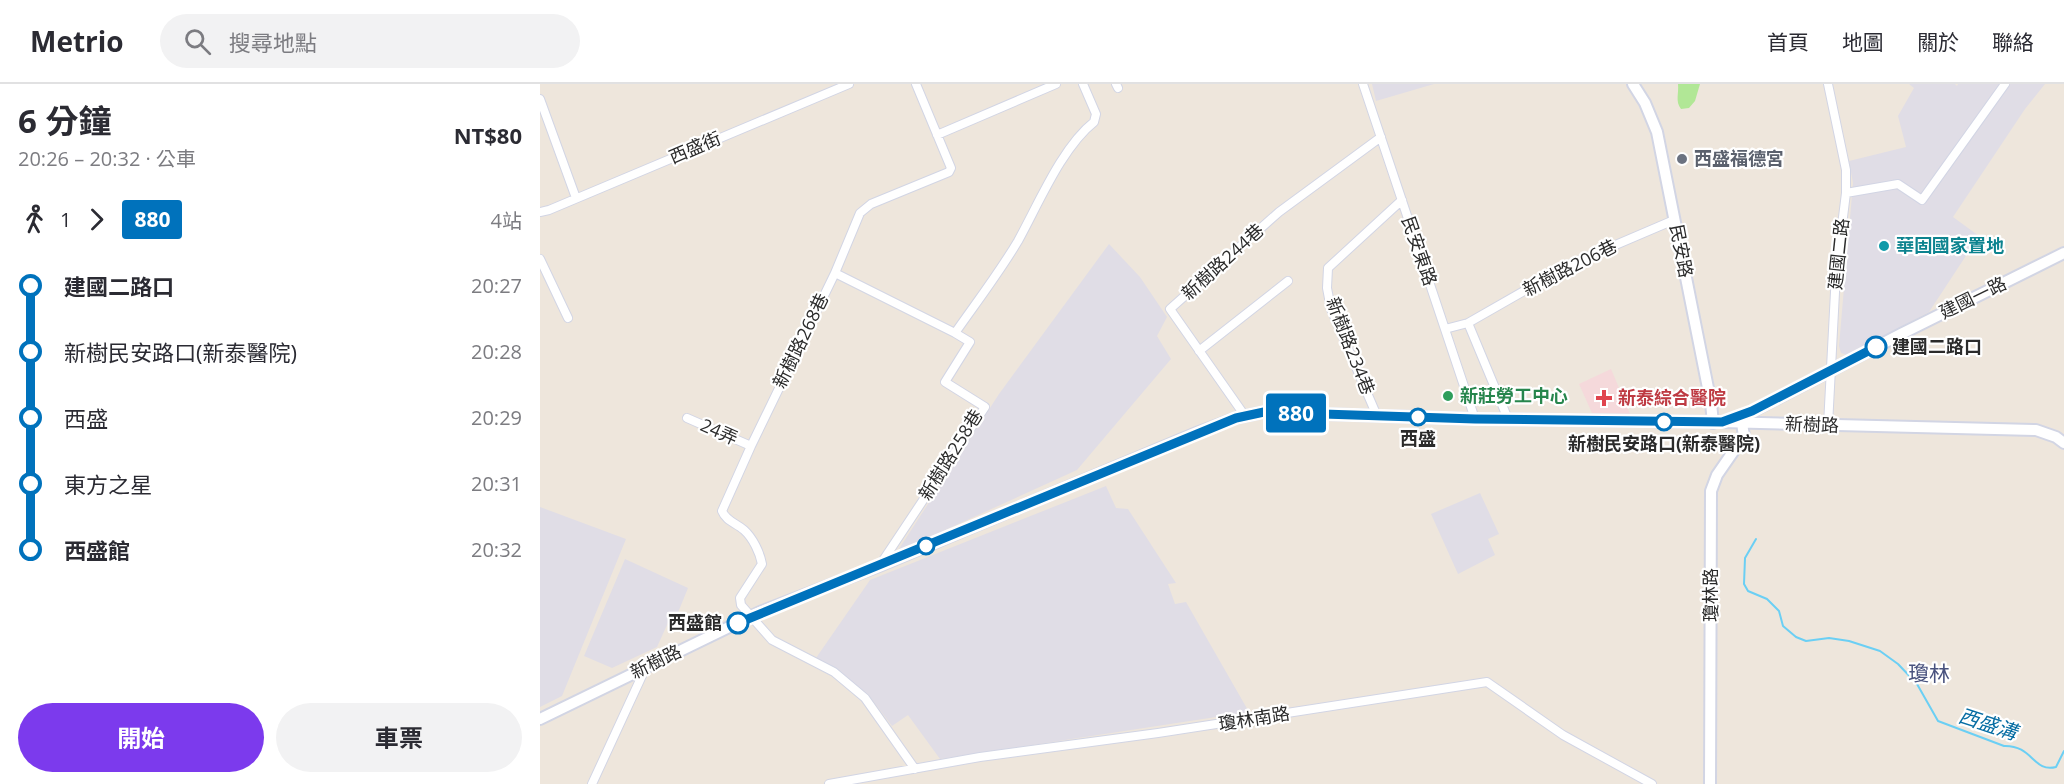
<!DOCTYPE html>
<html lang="zh-TW">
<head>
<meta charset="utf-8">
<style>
	body { margin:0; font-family:"Open Sans","Noto Sans TC",sans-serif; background:#f2f2f3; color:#2b2b33; height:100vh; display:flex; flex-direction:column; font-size:22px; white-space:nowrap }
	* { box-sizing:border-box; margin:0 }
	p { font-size:20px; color:#7c7c81 }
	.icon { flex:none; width:33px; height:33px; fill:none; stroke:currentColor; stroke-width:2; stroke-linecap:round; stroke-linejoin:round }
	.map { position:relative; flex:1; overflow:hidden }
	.sheet { display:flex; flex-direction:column; background:#fff; width:540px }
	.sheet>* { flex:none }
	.badge { padding:0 12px; border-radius:4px; font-size:21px; line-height:39px }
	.map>.badge { position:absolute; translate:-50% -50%; box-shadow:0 0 0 3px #fff }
	.legs { display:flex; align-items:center; gap:9px; height:66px; padding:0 18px; font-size:20px }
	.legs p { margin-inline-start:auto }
	.summary { display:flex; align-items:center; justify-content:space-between; height:102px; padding:0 18px }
	h1 { font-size:33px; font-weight:700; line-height:45px }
	.action { display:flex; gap:12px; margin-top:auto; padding:12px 18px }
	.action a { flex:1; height:69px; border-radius:36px; background:#7c3aed; color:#fff; font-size:24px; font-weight:700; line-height:69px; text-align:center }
	.action a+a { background:#f2f2f3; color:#2b2b33 }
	ul { padding:0 18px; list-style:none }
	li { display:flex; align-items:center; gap:21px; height:66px; font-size:22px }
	li i { display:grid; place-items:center; width:9px; height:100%; margin:0 8px; background:currentColor }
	li i::after { content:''; width:15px; height:15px; margin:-8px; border:4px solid; border-radius:50%; background:#fff }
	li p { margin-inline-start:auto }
	li:first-child i { background:linear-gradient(#0000 50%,currentColor 0) }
	li:last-child i { background:linear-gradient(currentColor 50%,#0000 0) }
	header { display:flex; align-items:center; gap:36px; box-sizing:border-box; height:84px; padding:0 30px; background:#fff; border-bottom:2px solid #e1e1e2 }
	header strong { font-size:28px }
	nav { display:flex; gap:33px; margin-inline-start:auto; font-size:21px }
	.search { width:420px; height:54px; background:#f2f2f3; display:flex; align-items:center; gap:15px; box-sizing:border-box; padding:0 21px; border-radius:33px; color:#7c7c81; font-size:22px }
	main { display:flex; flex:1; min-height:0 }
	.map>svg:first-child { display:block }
	.industrial { fill:#e0dde6 }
	.medical { fill:#f5d9db }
	.green { fill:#b1e796 }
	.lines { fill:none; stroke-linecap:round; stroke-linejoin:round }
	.stream { stroke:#6bcff4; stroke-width:2 }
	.street-casing { stroke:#d2d5e4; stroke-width:10 }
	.secondary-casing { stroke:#d2d5e4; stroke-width:14 }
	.street { stroke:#fff; stroke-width:8 }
	.secondary { stroke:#fff; stroke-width:10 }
	.line-1-casing { stroke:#fff; stroke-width:14 }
	.line-1 { stroke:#0072bc; stroke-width:9 }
	.worship-dot { fill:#6b7280; stroke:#fff; stroke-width:2 }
	.culture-dot { fill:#0f9aa8; stroke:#fff; stroke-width:2 }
	.stop-1-dot { fill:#fff; stroke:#0072bc; stroke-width:3 }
	.leisure-dot { fill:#2e9e5b; stroke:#fff; stroke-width:2 }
	.health-dot { fill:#e0444e; stroke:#fff; stroke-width:2 }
	.labels { text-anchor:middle; stroke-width:4.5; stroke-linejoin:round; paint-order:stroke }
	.street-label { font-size:18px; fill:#2b2b2b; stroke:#fff }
	.worship-label { font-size:18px; font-weight:bold; fill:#5b616d; stroke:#fff; text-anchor:start }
	.culture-label { font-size:18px; font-weight:bold; fill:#0d838f; stroke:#fff; text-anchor:start }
	.stop-label { font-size:18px; font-weight:bold; fill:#2b2b2b; stroke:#fff }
	.leisure-label { font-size:18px; font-weight:bold; fill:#27864d; stroke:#fff; text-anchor:start }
	.health-label { font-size:18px; font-weight:bold; fill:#be3a42; stroke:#fff; text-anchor:start }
	.water-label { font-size:20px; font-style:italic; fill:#076da3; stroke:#fff }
	.quarter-label { font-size:21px; fill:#49527e; stroke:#fff }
</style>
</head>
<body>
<header>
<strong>Metrio</strong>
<div class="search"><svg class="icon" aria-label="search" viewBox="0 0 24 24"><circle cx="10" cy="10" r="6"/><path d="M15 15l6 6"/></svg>搜尋地點</div>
<nav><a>首頁</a><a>地圖</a><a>關於</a><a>聯絡</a></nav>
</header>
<main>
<section class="sheet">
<div class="summary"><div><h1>6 分鐘</h1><p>20:26 – 20:32 · 公車</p></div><b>NT$80</b></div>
<div class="legs"><svg class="icon" aria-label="walk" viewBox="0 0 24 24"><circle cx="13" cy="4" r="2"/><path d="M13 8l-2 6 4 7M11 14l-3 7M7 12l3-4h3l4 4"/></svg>1<svg class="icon" aria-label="forward" viewBox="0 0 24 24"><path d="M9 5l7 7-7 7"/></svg><b class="badge" style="background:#0072bc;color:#fff">880</b><p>4站</p></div>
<ul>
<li><i style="color:#0072bc"></i><b>建國二路口</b><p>20:27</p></li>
<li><i style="color:#0072bc"></i><span>新樹民安路口(新泰醫院)</span><p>20:28</p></li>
<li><i style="color:#0072bc"></i><span>西盛</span><p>20:29</p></li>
<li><i style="color:#0072bc"></i><span>東方之星</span><p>20:31</p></li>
<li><i style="color:#0072bc"></i><b>西盛館</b><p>20:32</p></li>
</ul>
<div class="action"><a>開始</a><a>車票</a></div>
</section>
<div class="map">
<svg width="1524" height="700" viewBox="0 0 1524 700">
	<rect width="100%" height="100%" fill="#eee6dc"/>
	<path class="industrial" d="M832,0h62l-58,17z
		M1369,0h46l2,2 1,-2h87l-20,25 -72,108 26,19 -50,76 -82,43 -6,-2 -2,-7 14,-163 -4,-22 57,-14 -8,-31 16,-28z
		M569,160l31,33 27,40 -10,19 14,23 -94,111 -180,82 102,-158z
		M566,402l10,22 12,1 48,74 -8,1 7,20 11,-2 63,110 -309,47 -32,-44 -16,11 -24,-32 -52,-36 54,-78z
		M940,409l19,41 -11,5 7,16 -37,19 -27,-60z
		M0,423l86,32 -64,157 -22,11z
		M85,475l63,29 -11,27 -5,-1 -15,33 -45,21 -28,-12z"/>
	<path class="medical" d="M1071,285l19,45 -38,-1 -13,-29z"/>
	<path class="green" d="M1138,0h22l-5,17 -6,7 -8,1c-6,-8 -2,-15 -3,-25z"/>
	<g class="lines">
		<path class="stream" d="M1216,455l-11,19 -1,26 4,7 19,8 12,12 4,15 13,11 10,4 23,-3 20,3 31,10 18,13 19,20 21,37 66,25c29,-1 29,27 52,21l8,-16"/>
		<defs>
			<path id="street" d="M576,0l2,4
				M823,0l112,335
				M0,15l36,99
				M397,51l119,-51
				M1306,109l52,-9 24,16 83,-116
				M0,128l9,-2 300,-126
				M0,175l28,59
				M295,189l25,-60 11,-9 78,-32 2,-4 -35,-84
				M928,239l40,96
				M905,245l23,-6 103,-59 103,-44
				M659,267l89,-70
				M705,332l-75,-107 109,-97 102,-75
				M837,332l-46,-107 -4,-21 1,-20 74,-68
				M147,334l64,28
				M1288,341l8,-152 10,-80v-23l-18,-86
				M340,481l105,-158 -40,-25 25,-40 -15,-9
				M375,685l-50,-71 -31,-26 -62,-32 -31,-35 -1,-7 22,-34c-2,-11 -9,-26 -18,-34 -8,-7 -18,-9 -22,-19l29,-65 84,-173 120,60c21,-30 44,-60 63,-92 20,-36 44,-94 76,-119l2,-8 -13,-30
				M52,700l54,-117
				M289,700l151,-27 178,-24 329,-51 76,53 89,49"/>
			<path id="secondary" d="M1093,0l12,19 12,29 54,271 2,20
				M1191,336l22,-9 148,-77 163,-81
				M0,635l220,-107 119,-46 320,-134 37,-14 28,-6 211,7 246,3 315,8 20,7 8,6
				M1170,700l1,-293 6,-16 27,-39 -3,-19"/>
		</defs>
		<use href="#street" class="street-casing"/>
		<use href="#secondary" class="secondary-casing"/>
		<use href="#street" class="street"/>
		<use href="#secondary" class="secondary"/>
	</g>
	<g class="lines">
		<defs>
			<path id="line-1" d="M198,539l498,-205 28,-6 211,7 247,3 30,-11 124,-64"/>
		</defs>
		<use href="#line-1" class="line-1-casing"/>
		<use href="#line-1" class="line-1"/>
	</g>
	<circle class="worship-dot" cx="1142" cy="75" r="6"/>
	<circle class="culture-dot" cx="1344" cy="162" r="6"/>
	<g class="stop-1-dot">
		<circle cx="1336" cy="263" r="10"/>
		<circle cx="878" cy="333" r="8"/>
		<circle cx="1124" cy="338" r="8"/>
		<circle cx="386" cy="462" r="8"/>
		<circle cx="198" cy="539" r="10"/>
	</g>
	<circle class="leisure-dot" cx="908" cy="312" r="6"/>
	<path class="health-dot" d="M1061 305h6v6h6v6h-6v6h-6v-6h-6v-6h6z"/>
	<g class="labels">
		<g class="street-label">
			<text transform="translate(155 64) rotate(-23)" y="6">西盛街</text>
			<text transform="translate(879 167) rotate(71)" y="6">民安東路</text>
			<text transform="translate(1141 167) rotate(79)" y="6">民安路</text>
			<text transform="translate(1299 170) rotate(-84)" y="6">建國二路</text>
			<text transform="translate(683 178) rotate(-42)" y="6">新樹路244巷</text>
			<text transform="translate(1030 184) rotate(-27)" y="6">新樹路206巷</text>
			<text transform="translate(1433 214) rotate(-26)" y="6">建國一路</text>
			<text transform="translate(261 257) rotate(-64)" y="6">新樹路268巷</text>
			<text transform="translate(810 262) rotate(69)" y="6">新樹路234巷</text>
			<text transform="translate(1272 341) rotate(2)" y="6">新樹路</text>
			<text transform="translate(179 348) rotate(24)" y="6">24弄</text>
			<text transform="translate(411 371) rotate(-58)" y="6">新樹路258巷</text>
			<text transform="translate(1171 511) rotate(-90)" y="6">瓊林路</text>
			<text transform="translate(116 578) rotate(-26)" y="6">新樹路</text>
			<text transform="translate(714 635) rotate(-9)" y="6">瓊林南路</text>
		</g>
		<g class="worship-label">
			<text x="1154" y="81">西盛福德宮</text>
		</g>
		<g class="culture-label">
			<text x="1356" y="168">華固國家置地</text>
		</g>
		<g class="stop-label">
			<text x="1352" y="269" text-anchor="start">建國二路口</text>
			<text x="878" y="361">西盛</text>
			<text x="1124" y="366">新樹民安路口(新泰醫院)</text>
			<text x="182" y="545" text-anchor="end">西盛館</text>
		</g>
		<g class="leisure-label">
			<text x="920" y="318">新莊勞工中心</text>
		</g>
		<g class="health-label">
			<text x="1078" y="320">新泰綜合醫院</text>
		</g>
		<g class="water-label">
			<text transform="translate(1448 640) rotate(18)" y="7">西盛溝</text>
		</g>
		<g class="quarter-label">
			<text x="1389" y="597">瓊林</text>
		</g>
	</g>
</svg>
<b class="badge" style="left:756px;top:329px;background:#0072bc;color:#fff">880</b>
</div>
</main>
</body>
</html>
